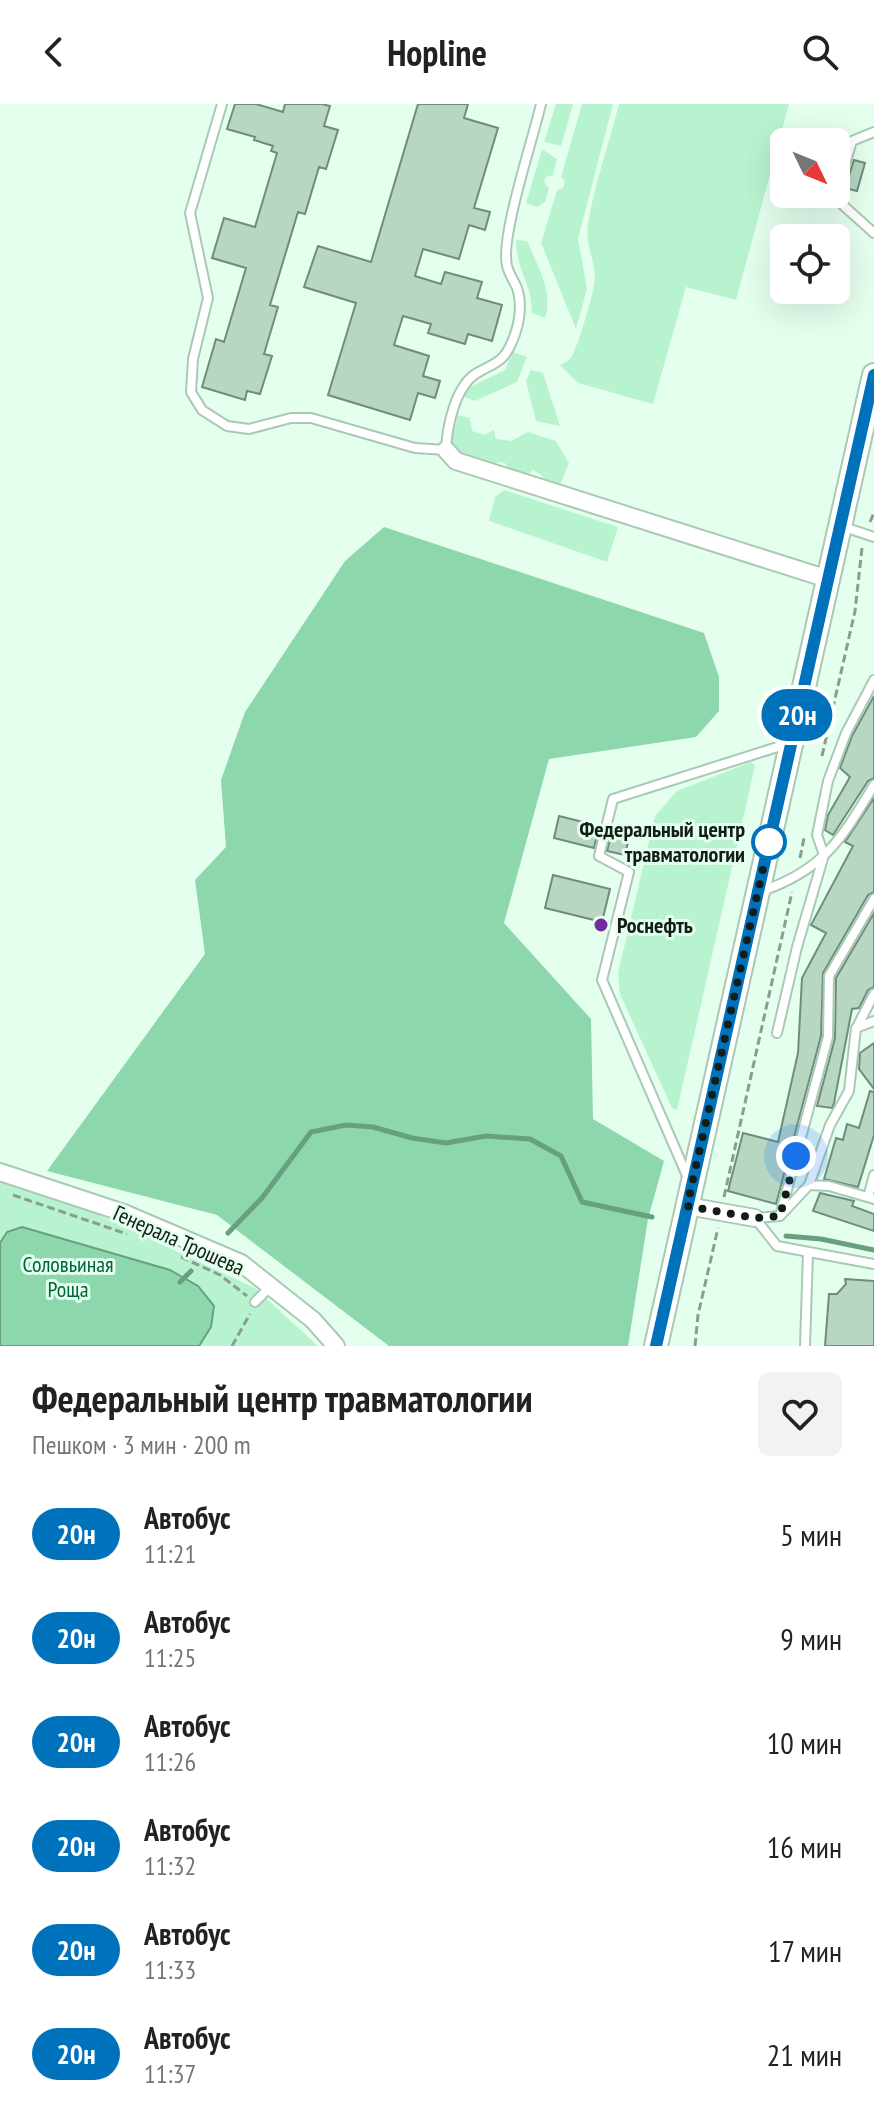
<!DOCTYPE html>
<html lang="ru">
<head>
<meta charset="utf-8">
<style>
	body { margin:0; font-family:"PT Sans Narrow",sans-serif; background:#f2f2f2; color:#222; height:100vh; display:flex; flex-direction:column; font-size:30px; white-space:nowrap }
	* { box-sizing:border-box; margin:0 }
	p { font-size:26px; color:#767676 }
	.icon { flex:none; width:44px; height:44px; fill:none; stroke:currentColor; stroke-width:2; stroke-linecap:round; stroke-linejoin:round }
	.map { position:relative; height:1242px; overflow:hidden }
	.side { display:flex; flex-direction:column; background:#fff; flex:1 }
	.side>* { flex:none }
	.badge { padding:0 16px; border-radius:26px; font-size:28px; line-height:52px }
	.needle { width:52px; rotate:133deg }
	.controls { position:absolute; left:770px; top:24px; display:grid; gap:16px }
	.controls a { display:grid; place-items:center; width:80px; height:80px; border-radius:12px; background:#fff; box-shadow:0 8px 32px #0002; font-size:40px }
	.you { position:absolute; width:40px; height:40px; margin:-20px; border:6px solid #fff; border-radius:50%; background:#1a73e8; box-shadow:0 0 0 12px #1a73e833 }
	.map>.badge { position:absolute; translate:-50% -50%; box-shadow:0 0 0 4px #fff }
	.round { display:grid; place-items:center; flex:none; width:84px; height:84px; border-radius:12px; background:#f2f2f2 }
	.headline { display:flex; align-items:center; justify-content:space-between; height:136px; padding:0 32px }
	h1 { font-size:38px; font-weight:700; line-height:60px }
	ul { padding:0; list-style:none }
	li { display:flex; align-items:center; gap:24px; height:104px; padding:0 32px }
	li div { flex:1 }
	li b { display:block; font-size:30px }
	li em { font-style:normal }
	li .badge { min-width:88px; font-weight:700; text-align:center }
	header { display:flex; justify-content:space-between; align-items:center; height:104px; padding:0 32px; background:#fff; font-size:36px; font-weight:700 }
	.map>svg:first-child { display:block }
	.green { fill:#b8f3cf }
	.forest { fill:#8cd7ac }
	.water { fill:#8cd8ac; stroke:#67a07f; stroke-width:2 }
	.lines { fill:none; stroke-linecap:round; stroke-linejoin:round }
	.stream { stroke:#67a07f; stroke-width:5 }
	.building { fill:#b7d7c3; stroke:#6f8d7b; stroke-width:2 }
	.lane-casing { stroke:#aac9b5; stroke-width:12 }
	.street-casing { stroke:#aac9b5; stroke-width:20 }
	.secondary-casing { stroke:#aac9b5; stroke-width:26 }
	.path { stroke:#899d91; stroke-width:3; stroke-dasharray:8 4; stroke-linecap:butt }
	.lane { stroke:#fff; stroke-width:8 }
	.street { stroke:#fff; stroke-width:16 }
	.secondary { stroke:#fff; stroke-width:22 }
	.line-casing { stroke:#fff; stroke-width:18 }
	.line { stroke:#0072bc; stroke-width:12 }
	.walk { stroke:#111d16; stroke-width:8; stroke-dasharray:0 14.4 }
	.stop-dot { fill:#fff; stroke:#0072bc; stroke-width:4 }
	.poi-dot { fill:#712ca0; stroke:#e5ffef; stroke-width:3 }
	.labels { text-anchor:middle; stroke-width:6; stroke-linejoin:round; paint-order:stroke }
	.stop-label { font-size:22px; font-weight:bold; fill:#111d16; stroke:#e5ffef; text-anchor:end }
	.poi-label { font-size:22px; font-weight:bold; fill:#111d16; stroke:#e5ffef; text-anchor:start }
	.street-label { font-size:22px; fill:#111d16; stroke:#e5ffef }
	.park-label { font-size:22px; fill:#01633c; stroke:#e5ffef }
</style>
</head>
<body>
<header><svg class="icon" aria-label="back" viewBox="0 0 24 24"><path d="M15 5l-7 7 7 7"/></svg>Hopline<svg class="icon" aria-label="search" viewBox="0 0 24 24"><circle cx="10" cy="10" r="6"/><path d="M15 15l6 6"/></svg></header>
<div class="map">
<svg width="874" height="1242" viewBox="0 0 874 1242">
	<rect width="100%" height="100%" fill="#e5ffef"/>
	<path class="green" d="M556,0h17l-12,42 -17,-4z
		M582,0h31l-35,135 9,50 -11,40 -35,-86 16,-53 6,-2 2,-7 -4,-4z
		M619,0h170l-53,196 -50,-13 -33,117 -75,-21 -18,-18c3,-1 8,-4 10,-6 7,-8 25,-69 25,-81 -1,-21 -10,-32 -7,-55 7,-40 21,-80 31,-119z
		M542,45l15,10 -4,16 -7,2 -2,5 5,7 -4,13 -8,5 -11,-4z
		M516,136l11,1c10,24 27,51 18,77l-13,-5c0,-31 -16,-42 -16,-73z
		M513,248l14,5 -10,25 -42,19 -11,-4 4,-9 37,-18z
		M531,266l12,3 17,53 -24,-5 -10,-40z
		M458,311l12,3 2,13 13,4 9,-5 2,9 15,2 17,-9 28,9 13,22 -10,24 -15,-6 -3,-6 -8,-5 -8,7h-12l-8,-14 -7,-1 -7,5 -34,-13 -6,-12z
		M504,386l114,37 -11,35 -118,-41 6,-24z
		M751,658l4,4 -78,344 -5,-2 -52,-114 -2,-21 37,-157 22,-25z
		M0,1065l255,119 63,58h-318z"/>
	<path class="forest" d="M384,423l320,106 15,44v34l-23,26 -147,22 -45,164 87,96 2,100 71,42 -16,58 -20,127h-239l-172,-131 -170,-44 158,-217 -10,-74 31,-33 -5,-67 24,-68 100,-151z"/>
	<path class="water" d="M22,1123l148,43 28,16 16,20 -3,21 -12,19h-199v-103l7,-11z"/>
	<g class="lines">
		<path class="stream" d="M228,1129l34,-35 49,-66 35,-7 27,2 39,11 34,5 40,-7 44,3 31,17 21,46 70,15
			M786,1132l35,3 53,11
			M180,1178l11,-11"/>
	</g>
	<path class="building" d="M235,0h21l27,8 2,-8h37l8,2 -6,20 14,4 -12,39 -7,-2 -14,47 -7,-2 -28,93 8,2 -14,47 8,2 -12,38 -13,-3 -2,9 -43,-13 14,-48 8,3 22,-74 -34,-10 12,-40 31,9 22,-74 -6,-2 2,-5 -19,-6 1,-3 -28,-8z
		M418,0h50l-4,14 34,10 -24,80 16,4 -5,18 -16,-5 -10,34 -36,-10 -8,27 26,8 4,-12 37,10 -5,16 25,7 -10,36 -24,-7 -3,10 -37,-11 3,-9 -28,-8 -9,29 35,11 -6,20 17,5 -5,17 -17,-5 -8,27 -82,-25 28,-92 -52,-16 14,-41 53,16z
		M854,56l11,3 -8,28 -12,-3z
		M874,592v82l-6,3 -35,54 -8,-5 3,-15 22,-38 -10,-9 12,-32z
		M874,694v94l-6,3 -45,78 -2,63 -45,168 -48,-13 15,-58 35,9 20,-89 4,-75 24,-45 -15,-8 42,-79 -8,-4z
		M559,712l40,10 -5,22 -40,-10z
		M613,725l17,4 -5,22 -18,-4z
		M553,771l57,14 -8,33 -57,-14z
		M874,809v74l-6,3 -9,18 -7,1 -18,94 -2,5 -15,-2 18,-68 1,-60z
		M874,939v46l-15,-20 1,-16z
		M870,987l4,1v43l-16,52 -34,-8 12,-41 7,2 4,-16 12,4z
		M820,1089l34,8 -2,5 22,8v17l-61,-20z
		M845,1175l29,2v65h-49l4,-52h8l9,-10z"/>
	<g class="lines">
		<defs>
			<path id="lane" d="M222,0l-32,109 18,85 -15,61 -2,33 11,18 25,16 22,3 42,-11h20l104,30 31,2c1,-23 9,-64 31,-77 17,-10 26,-10 35,-31 7,-16 11,-37 5,-54 -3,-7 -8,-14 -10,-22 -7,-29 26,-127 34,-162
				M874,28l-22,9 -17,57 39,35
				M841,422l33,11
				M762,787c62,-21 80,-53 112,-106
				M874,795l-45,77 -1,61 -48,179 -25,2 22,28 97,18
				M857,923l17,-33
				M777,929l20,-86 27,-92 -7,-20 11,-54 18,-48 28,-53
				M688,1074l-86,-198 27,-108 -30,-16 14,-57 174,-55
				M809,1081l21,-60 19,-34 7,-63 18,-7
				M868,1093l6,-22
				M781,1111l28,-30 20,1 45,13
				M255,1198l15,-15
				M805,1242l3,-93"/>
			<path id="street" d="M446,346l10,11 372,118
				M0,1068l124,41 117,50 72,57 23,26
				M687,1102l68,12"/>
			<path id="secondary" d="M656,1242l218,-971"/>
		</defs>
		<use href="#lane" class="lane-casing"/>
		<use href="#street" class="street-casing"/>
		<use href="#secondary" class="secondary-casing"/>
		<path class="path" d="M870,418l4,-9
			M822,652l33,-145 7,-63
			M800,754l4,-20
			M13,1091l114,39
			M724,1093l68,-305
			M181,1153l39,18 27,21
			M232,1242l18,-32
			M695,1242l3,-31 20,-87"/>
		<use href="#lane" class="lane"/>
		<use href="#street" class="street"/>
		<use href="#secondary" class="secondary"/>
	</g>
	<g class="lines">
		<defs>
			<path id="line" d="M656,1242l218,-971"/>
		</defs>
		<use href="#line" class="line-casing"/>
		<use href="#line" class="line"/>
		<path class="walk" d="M769,738l-82,364 68,12 25,-2 16,-60"/>
	</g>
	<circle class="stop-dot" cx="769" cy="738" r="16"/>
	<circle class="poi-dot" cx="601" cy="821" r="8"/>
	<g class="labels">
		<g class="stop-label">
			<text x="745" y="733">Федеральный центр<tspan x="745" dy="25">травматологии</tspan></text>
		</g>
		<g class="poi-label">
			<text x="617" y="829">Роснефть</text>
		</g>
		<g class="street-label">
			<text transform="translate(179 1136) rotate(24)" y="8">Генерала Трошева</text>
		</g>
		<g class="park-label">
			<text x="68" y="1168">Соловьиная<tspan x="68" dy="25">Роща</tspan></text>
		</g>
	</g>
</svg>
<div class="controls">
<a><svg class="needle" viewBox="-14 -14 28 28"><path d="M0-13l5 13h-10z" fill="#e53935"/><path d="M0 13l5-13h-10z" fill="#767676"/></svg></a>
<a><svg class="icon" aria-label="locate" viewBox="0 0 24 24"><circle cx="12" cy="12" r="6"/><path d="M12 2v4M12 18v4M2 12h4M18 12h4"/></svg></a>
</div>
<div class="you" style="left:796px;top:1052px"></div>
<b class="badge" style="left:797px;top:611px;background:#0072bc;color:#fff">20н</b>
</div>
<section class="side">
<div class="headline"><div><h1>Федеральный центр травматологии</h1><p>Пешком · 3 мин · 200 m</p></div><a class="round"><svg class="icon" aria-label="heart" viewBox="0 0 24 24"><path d="M12 20l-8-8c-3-5 5-10 8-4 3-6 11-1 8 4z"/></svg></a></div>
<ul>
<li><span class="badge" style="background:#0072bc;color:#fff">20н</span><div><b>Автобус</b><p>11:21</p></div><em>5 мин</em></li>
<li><span class="badge" style="background:#0072bc;color:#fff">20н</span><div><b>Автобус</b><p>11:25</p></div><em>9 мин</em></li>
<li><span class="badge" style="background:#0072bc;color:#fff">20н</span><div><b>Автобус</b><p>11:26</p></div><em>10 мин</em></li>
<li><span class="badge" style="background:#0072bc;color:#fff">20н</span><div><b>Автобус</b><p>11:32</p></div><em>16 мин</em></li>
<li><span class="badge" style="background:#0072bc;color:#fff">20н</span><div><b>Автобус</b><p>11:33</p></div><em>17 мин</em></li>
<li><span class="badge" style="background:#0072bc;color:#fff">20н</span><div><b>Автобус</b><p>11:37</p></div><em>21 мин</em></li>
</ul>
</section>
</body>
</html>
